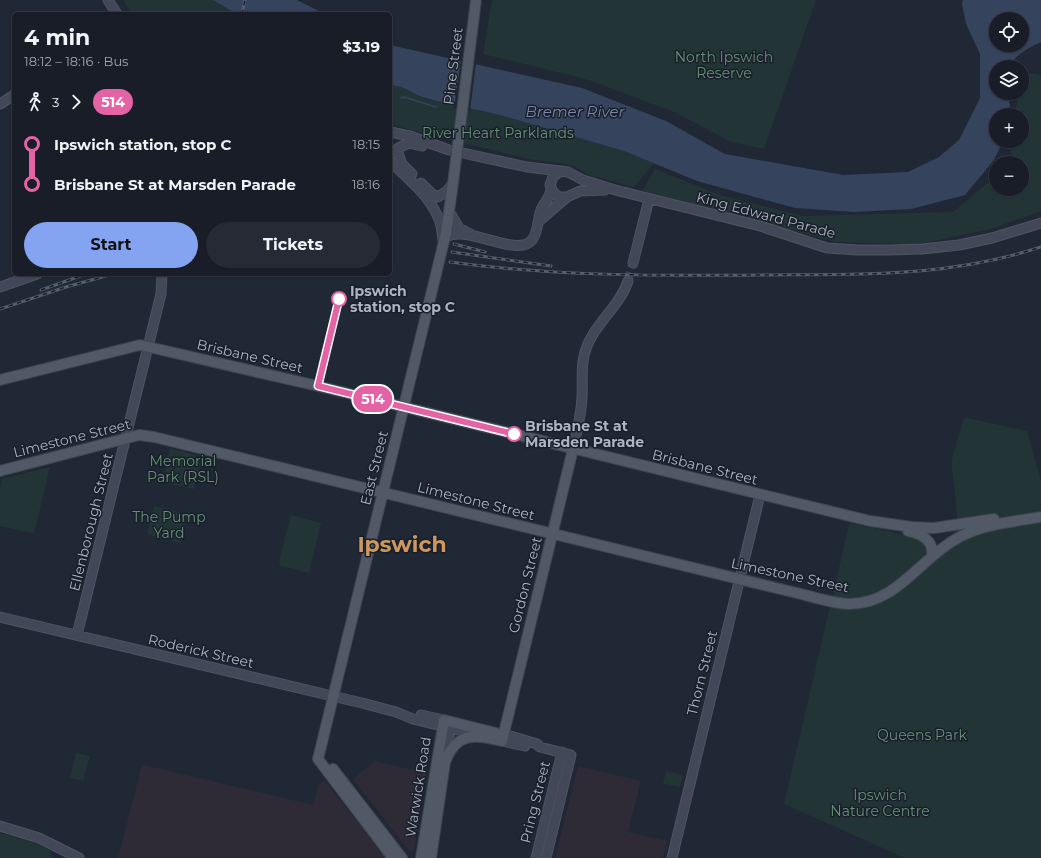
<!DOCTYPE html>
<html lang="en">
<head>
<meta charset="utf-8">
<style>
	body { margin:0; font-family:Montserrat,sans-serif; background:#252a34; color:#f1f3f6; height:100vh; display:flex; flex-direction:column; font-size:15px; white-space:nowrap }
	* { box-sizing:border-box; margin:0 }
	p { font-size:13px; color:#9fa2a8 }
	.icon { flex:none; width:22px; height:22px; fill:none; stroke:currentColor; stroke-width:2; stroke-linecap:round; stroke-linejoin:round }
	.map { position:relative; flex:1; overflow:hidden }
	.details { position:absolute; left:12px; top:12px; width:380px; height:264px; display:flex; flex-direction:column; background:#181d28; border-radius:6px; box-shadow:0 1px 3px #0004,0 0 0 1px #363b45 }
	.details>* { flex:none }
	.badge { padding:0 8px; border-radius:13px; font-size:14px; line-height:26px }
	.tools { position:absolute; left:989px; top:12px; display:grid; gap:8px }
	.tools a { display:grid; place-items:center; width:40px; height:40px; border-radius:50%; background:#181d28; box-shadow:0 1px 3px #0004,0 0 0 1px #363b45; font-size:20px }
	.map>.badge { position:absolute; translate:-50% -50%; box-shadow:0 0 0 2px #fff }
	.legs { display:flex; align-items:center; gap:6px; height:44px; padding:0 12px; font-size:13px }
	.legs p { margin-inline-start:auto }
	.overview { display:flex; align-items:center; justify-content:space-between; height:68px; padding:0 12px }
	h1 { font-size:22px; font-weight:700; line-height:30px }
	.cta { display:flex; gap:8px; margin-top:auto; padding:8px 12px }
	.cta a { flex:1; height:46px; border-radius:24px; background:#84a4f1; color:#111; font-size:16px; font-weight:700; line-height:46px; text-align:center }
	.cta a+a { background:#252a34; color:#f1f3f6 }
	ul { padding:0 12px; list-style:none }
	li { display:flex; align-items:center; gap:14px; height:40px; font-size:15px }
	li i { display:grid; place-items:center; width:6px; height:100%; margin:0 5px; background:currentColor }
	li i::after { content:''; width:10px; height:10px; margin:-5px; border:3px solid; border-radius:50%; background:#181d28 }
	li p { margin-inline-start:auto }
	li:first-child i { background:linear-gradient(#0000 50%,currentColor 0) }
	li:last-child i { background:linear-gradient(currentColor 50%,#0000 0) }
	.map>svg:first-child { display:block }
	.medical { fill:#2e2b37 }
	.green { fill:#233437 }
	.water { fill:#36435d; fill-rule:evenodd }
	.pier { fill:#202735 }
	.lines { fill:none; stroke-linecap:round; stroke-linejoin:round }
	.stream { stroke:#36435d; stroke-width:1.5 }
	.secondary-tunnel { stroke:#353c4a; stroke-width:9; stroke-dasharray:9 4.5; stroke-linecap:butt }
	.secondary-casing { stroke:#4e5460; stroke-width:11 }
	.primary-casing { stroke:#3d434f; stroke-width:12 }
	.secondary { stroke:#424858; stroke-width:9 }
	.primary { stroke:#515866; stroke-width:10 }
	.rail-casing { stroke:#565d6c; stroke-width:3 }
	.rail { stroke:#191f2a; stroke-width:1.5; stroke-dasharray:4.5; stroke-linecap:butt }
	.primary-bridge-casing { stroke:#3d434f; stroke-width:12; stroke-linecap:butt }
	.primary-bridge { stroke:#515866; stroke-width:10 }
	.line-1-casing { stroke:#fff; stroke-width:9 }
	.line-1 { stroke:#e463a4; stroke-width:6 }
	.stop-1-dot { fill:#fff; stroke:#e463a4; stroke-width:2 }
	.labels { text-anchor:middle; stroke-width:3; stroke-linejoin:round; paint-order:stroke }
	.park-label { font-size:14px; fill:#679175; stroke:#191f2a }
	.street-label { font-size:14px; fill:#aeb4c2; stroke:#191f2a }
	.stop-label { font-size:14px; font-weight:bold; fill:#aeb4c2; stroke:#191f2a; text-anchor:start }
	.water-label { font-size:15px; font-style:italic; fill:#78a; stroke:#191f2a }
	.town-label { font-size:22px; font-weight:bold; fill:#cc985f; stroke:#191f2a }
</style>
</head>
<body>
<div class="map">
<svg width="1041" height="858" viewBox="0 0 1041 858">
	<rect width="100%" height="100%" fill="#202735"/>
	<path class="medical" d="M375,761l51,12 -12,76 -3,3 -2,-1 -56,-72z
		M144,765l169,40 6,-22 6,-2 61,77h-268l23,-90z
		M578,766l63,15 -13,51 39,9 -4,17h-108z"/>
	<path class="green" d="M125,0h90l22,14h-105l-8,-13z
		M492,0h324l-52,149 -33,-7 -57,-30 -88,-33 -103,-25z
		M1022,72l19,3v136l-50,18 -72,15 -83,-2 -194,-51 13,-22 65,26 83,21 150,-4 43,-36v13h26v-26h-12l2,-22h10v-26h-7l3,-22h4z
		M390,85l12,2 17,9 18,5 63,14 124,36 30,12 -20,24 -45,-12 -17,-10 -44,-6 -132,-33 -6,-2z
		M967,418l60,13 14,50v377h-136l-121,-54 65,-279 2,-2 48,11 16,2 13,10h25l7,-4 -8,-73v-10l11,-38 1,-2z
		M170,448l32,9 -8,32 -31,-6z
		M50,467l-16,67 -34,-8v-38l2,-9z
		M154,506l34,8 -7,29 -34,-9z
		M291,515l30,8 -12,50 -28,-7 -2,-5z
		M76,753l14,3 -7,25 -13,-3z
		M666,771l17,4 -3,12 -17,-3z
		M0,833l32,9 17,8 3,8h-52z"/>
	<path class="water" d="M213,0h84l28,14h-88z
		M963,0h78v42c-11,5 -27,13 -31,25h-14v26h12l3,22h-15v26h7l-9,19 -29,35 -54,14 -57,3 -59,-4 -98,-27 -73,-30 -124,-36 -63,-14 -18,-5 -17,-9 -12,-2v-40l192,43 84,33 59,33 118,21 65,-3 31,-15 20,-17 21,-42v-44l-14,-30 -4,-20zM996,19h26v26h-26z"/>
	<path class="pier" d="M461,59l15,4 -6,48 -16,-3z"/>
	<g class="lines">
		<path class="stream" d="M401,98l3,-1 32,10"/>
		<path class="secondary-tunnel" d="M628,281l5,-18"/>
		<defs>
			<path id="secondary" d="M108,0l9,14
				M0,104l14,-9
				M390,132l20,4 39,14 78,17 41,5 15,8 32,10 145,36 67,22 30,2h31l34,-1 37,-4 33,-7 49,-15
				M398,148l11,-5 13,3
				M397,150l5,14 10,10
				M390,161c17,17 38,33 48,56 4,7 4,16 5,24
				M560,171l-7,6 -3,8 3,7 6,5h8l13,-6 25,-1
				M421,183l11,11 6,3 9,-6 6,-8
				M449,211l10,17 13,7
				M539,221l28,-24
				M444,239c19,-18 72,20 88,1 7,-9 5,-20 9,-30 3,-9 9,-10 10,-21
				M633,263l16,-64
				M0,287l37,-13
				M573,449c4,-17 8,-34 9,-51 1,-17 -2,-35 5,-52 9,-24 33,-40 41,-65
				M0,617l366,87 30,8 17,7 65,16
				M77,635l84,-341 1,-20
				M421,715l23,5
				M504,734l33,10 3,3 31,8 -25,103
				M502,741l23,5
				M446,758l5,-34
				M0,826l39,12 40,20
				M536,858l26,-106
				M672,858l88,-363"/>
			<path id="primary" d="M0,380l140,-35 178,41 552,135 42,6 22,1 60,-9
				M0,471l139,-36 15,2 647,157c15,4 32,9 48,10 47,0 70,-44 107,-65 25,-15 56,-17 85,-22
				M908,531c13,2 26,10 24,24
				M333,769l69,89
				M393,858l-75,-99 128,-526 7,-50
				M421,858l23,-138 52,13
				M431,858l14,-96c12,-31 30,-27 57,-21l71,-292"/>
		</defs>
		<use href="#secondary" class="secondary-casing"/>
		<use href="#primary" class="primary-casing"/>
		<use href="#secondary" class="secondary"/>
		<use href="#primary" class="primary"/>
		<defs>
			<path id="rail" d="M242,14l3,-14
				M454,244l31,8
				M452,252l99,14
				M450,262c102,14 206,14 310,13 98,-1 186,3 281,-28
				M41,290l45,-16
				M0,309l66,-22 47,-13"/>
		</defs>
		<use href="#rail" class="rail-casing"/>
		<use href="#rail" class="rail"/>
		<defs>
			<path id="primary-bridge" d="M453,183l23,-183"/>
		</defs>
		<use href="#primary-bridge" class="primary-bridge-casing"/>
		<use href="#primary-bridge" class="primary-bridge"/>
	</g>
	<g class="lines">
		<defs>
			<path id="line-1" d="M339,299l-21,87 196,48"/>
		</defs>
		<use href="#line-1" class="line-1-casing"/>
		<use href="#line-1" class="line-1"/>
	</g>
	<g class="stop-1-dot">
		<circle cx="339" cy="299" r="7"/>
		<circle cx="514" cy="434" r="7"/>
	</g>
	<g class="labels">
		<g class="park-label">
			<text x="724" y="62">North Ipswich<tspan x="724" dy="16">Reserve</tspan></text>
			<text x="498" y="138">River Heart Parklands</text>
			<text x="183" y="466">Memorial<tspan x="183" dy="16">Park (RSL)</tspan></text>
			<text x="169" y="522">The Pump<tspan x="169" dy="16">Yard</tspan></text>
			<text x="922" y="740">Queens Park</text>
			<text x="880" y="800">Ipswich<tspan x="880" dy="16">Nature Centre</tspan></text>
		</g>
		<g class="street-label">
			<text transform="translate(453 66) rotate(-83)" y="5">Pine Street</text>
			<text transform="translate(766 215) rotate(15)" y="5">King Edward Parade</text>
			<text transform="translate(250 356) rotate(13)" y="5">Brisbane Street</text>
			<text transform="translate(72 438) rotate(-14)" y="5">Limestone Street</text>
			<text transform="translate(705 467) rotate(14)" y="5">Brisbane Street</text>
			<text transform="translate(374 468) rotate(-76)" y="5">East Street</text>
			<text transform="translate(476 501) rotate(14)" y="5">Limestone Street</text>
			<text transform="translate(91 522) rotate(-76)" y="5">Ellenborough Street</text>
			<text transform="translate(790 575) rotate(12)" y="5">Limestone Street</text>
			<text transform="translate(525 585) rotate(-76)" y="5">Gordon Street</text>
			<text transform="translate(201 651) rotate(13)" y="5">Roderick Street</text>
			<text transform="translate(702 673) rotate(-76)" y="5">Thorn Street</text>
			<text transform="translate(418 787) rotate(-81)" y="5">Warwick Road</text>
			<text transform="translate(535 802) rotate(-76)" y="5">Pring Street</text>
		</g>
		<g class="stop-label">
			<text x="350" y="296">Ipswich<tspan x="350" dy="16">station, stop C</tspan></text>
			<text x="525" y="431">Brisbane St at<tspan x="525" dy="16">Marsden Parade</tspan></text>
		</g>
		<g class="water-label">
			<text x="575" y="117">Bremer River</text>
		</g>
		<g class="town-label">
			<text x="402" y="552">Ipswich</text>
		</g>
	</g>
</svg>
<div class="tools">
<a><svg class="icon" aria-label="locate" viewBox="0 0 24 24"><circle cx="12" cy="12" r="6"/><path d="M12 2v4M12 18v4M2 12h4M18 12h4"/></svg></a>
<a><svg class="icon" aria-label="layers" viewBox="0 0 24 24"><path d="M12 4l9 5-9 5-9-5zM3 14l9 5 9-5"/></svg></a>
<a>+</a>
<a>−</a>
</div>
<b class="badge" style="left:373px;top:399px;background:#e463a4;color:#fff">514</b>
<section class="details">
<div class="overview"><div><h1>4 min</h1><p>18:12 – 18:16 · Bus</p></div><b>$3.19</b></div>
<div class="legs"><svg class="icon" aria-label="walk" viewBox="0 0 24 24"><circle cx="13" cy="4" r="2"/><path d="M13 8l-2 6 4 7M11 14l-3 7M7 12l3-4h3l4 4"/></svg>3<svg class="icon" aria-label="forward" viewBox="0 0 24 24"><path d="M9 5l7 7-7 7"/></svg><b class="badge" style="background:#e463a4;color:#fff">514</b></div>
<ul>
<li><i style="color:#e463a4"></i><b>Ipswich station, stop C</b><p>18:15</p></li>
<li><i style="color:#e463a4"></i><b>Brisbane St at Marsden Parade</b><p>18:16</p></li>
</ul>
<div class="cta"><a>Start</a><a>Tickets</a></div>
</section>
</div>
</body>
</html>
